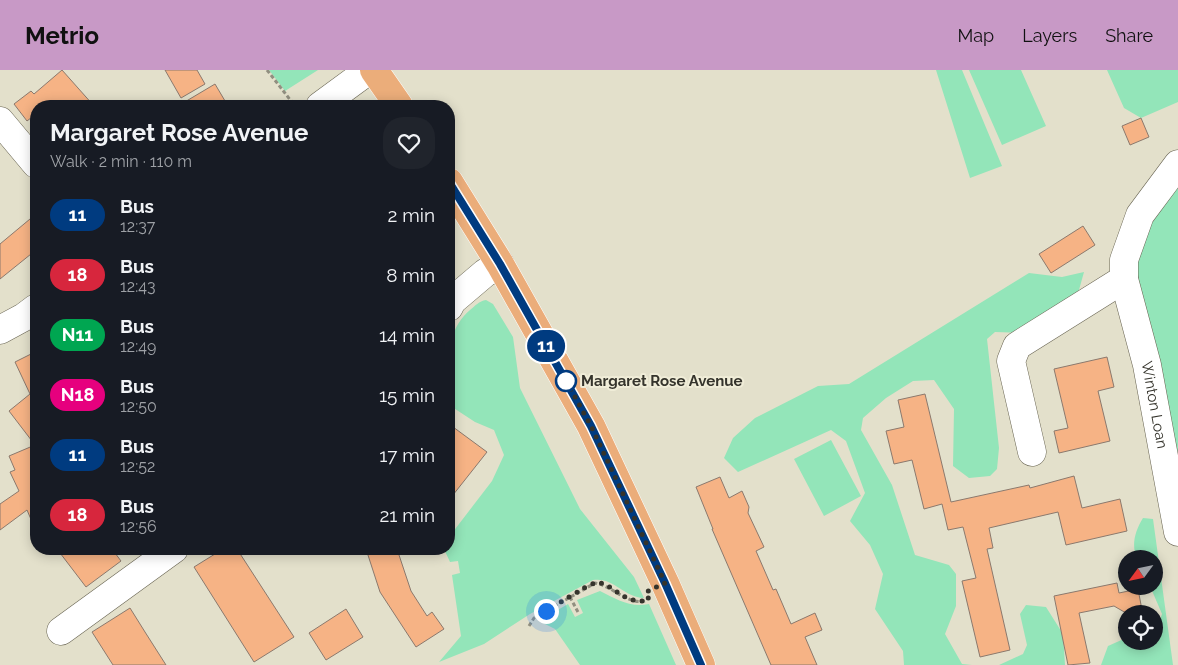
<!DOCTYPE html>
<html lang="en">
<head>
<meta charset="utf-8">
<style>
	body { margin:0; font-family:Raleway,sans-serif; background:#20242c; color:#f1f3f6; height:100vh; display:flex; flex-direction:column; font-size:19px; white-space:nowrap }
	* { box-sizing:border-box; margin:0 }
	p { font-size:16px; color:#9ea1a6 }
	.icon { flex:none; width:28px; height:28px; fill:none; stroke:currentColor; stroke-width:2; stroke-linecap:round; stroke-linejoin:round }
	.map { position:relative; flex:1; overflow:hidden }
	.panel { position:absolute; left:30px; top:30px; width:425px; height:455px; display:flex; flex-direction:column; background:#171b24; border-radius:20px; box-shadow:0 2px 12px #0003 }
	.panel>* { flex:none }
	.badge { padding:0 10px; border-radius:16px; font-size:18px; line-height:32px }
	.needle { width:32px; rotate:237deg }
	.tools { position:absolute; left:1118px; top:480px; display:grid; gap:10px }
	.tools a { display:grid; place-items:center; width:45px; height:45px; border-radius:50%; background:#171b24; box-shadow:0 2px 12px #0003; font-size:25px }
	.you { position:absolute; width:25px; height:25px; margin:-12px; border:4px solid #fff; border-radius:50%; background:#1a73e8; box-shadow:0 0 0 8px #1a73e833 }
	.map>.badge { position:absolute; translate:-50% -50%; box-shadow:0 0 0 2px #fff }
	.round { display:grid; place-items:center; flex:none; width:52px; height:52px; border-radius:20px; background:#20242c }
	.head { display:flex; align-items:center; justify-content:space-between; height:85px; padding:0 20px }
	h1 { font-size:24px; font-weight:700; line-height:38px }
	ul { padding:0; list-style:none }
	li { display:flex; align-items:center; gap:15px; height:60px; padding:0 20px }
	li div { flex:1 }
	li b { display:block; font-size:19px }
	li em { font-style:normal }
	li .badge { min-width:55px; font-weight:700; text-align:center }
	header { display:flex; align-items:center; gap:30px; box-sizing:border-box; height:70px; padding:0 25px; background:#c899c6; color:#111 }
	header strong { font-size:24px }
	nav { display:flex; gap:28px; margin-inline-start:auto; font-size:18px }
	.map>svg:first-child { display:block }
	.green { fill:#93e5b9 }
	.building { fill:#f6b385; stroke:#8b796d }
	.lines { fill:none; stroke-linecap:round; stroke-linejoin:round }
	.minor-casing { stroke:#686452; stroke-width:29 }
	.major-casing { stroke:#fff; stroke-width:29 }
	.path { stroke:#918f80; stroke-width:3; stroke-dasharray:4 2.5; stroke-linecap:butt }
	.minor { stroke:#fff; stroke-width:28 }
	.major { stroke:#ebad7a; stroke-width:28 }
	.line-casing { stroke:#fff; stroke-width:11 }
	.line { stroke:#003b80; stroke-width:8 }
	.walk { stroke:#35342c; stroke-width:5; stroke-dasharray:0 9 }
	.stop-dot { fill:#fff; stroke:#003b80; stroke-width:2.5 }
	.labels { text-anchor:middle; stroke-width:4; stroke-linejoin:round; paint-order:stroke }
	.stop-label { font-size:15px; font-weight:bold; fill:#35342c; stroke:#f0edd8; text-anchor:start }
	.street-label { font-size:15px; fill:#35342c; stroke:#f0edd8 }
</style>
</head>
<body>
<header>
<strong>Metrio</strong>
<nav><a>Map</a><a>Layers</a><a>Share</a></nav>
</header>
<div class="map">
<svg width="1178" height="595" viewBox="0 0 1178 595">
	<rect width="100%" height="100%" fill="#e3e0cb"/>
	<path class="green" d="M269,0h49l-33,21z
		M936,0h26l40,96 -32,12z
		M969,0h52l25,56 -44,19z
		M1107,0h71v32l-37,16 -17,-10z
		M1178,110v306l-44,-208 7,-37 31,-55z
		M1084,202l-5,18 -33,32 -19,11 -32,-1 -8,7 12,109 -2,21 -7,7 -21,2 -16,-12 1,-57 -20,-29 -21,1 -27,17 -23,20 -2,12 31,55 23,70 34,10 7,9v32l-11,28 17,30 10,1h-68l-1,-14 -28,-42 8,-35 -13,-29 -20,-24 15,-28 -19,-52 -15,-11 -93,42 -14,-14 9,-20 22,-20 63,-32 31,-2 180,-111 33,4z
		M486,230l7,4 20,33 7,51 60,121 54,68 10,21c-21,-1 -30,-21 -51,-18l-63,34 -46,30 -45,18 22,-26 -9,-61 8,-2 -2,-12 -8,1 -6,-13h5v-12l43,-56 12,-26 -10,-25 -19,-8 -26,-17c0,-34 -7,-71 21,-95 5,-4 9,-9 16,-10z
		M831,370l30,56 -37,20 -30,-57z
		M1143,448l10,1 20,146h-72l7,-19 18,-8v3h28v-14l4,-1 4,-12 -12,-28h4v-27h-17c-6,-14 -2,-28 6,-41z
		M600,521c16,8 30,17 49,13l27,61h-96l-25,-36 -16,-8 29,-17 7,13 8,-4 -6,-13z
		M1026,535l20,2 17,27 2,31h-66l24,-11 4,-9 -7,-31z"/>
	<path class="building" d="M62,0l32,36h-58v8l-9,7 -13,-17 17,-13 3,3z
		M165,0h32l8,14 -24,14z
		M215,14l13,22h-50z
		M1141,48l8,19 -19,8 -8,-19z
		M36,144v36l-36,29v-35z
		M1083,156l12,19 -44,28 -12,-19z
		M31,284l5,12v165l-9,-21 -27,20v-26l19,-13 -9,-19 5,-2 -6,-14 26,-11 -26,-34 21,-17 -15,-32z
		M1107,287l7,30 -16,4 12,50 -51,12 -5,-22 14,-3 -14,-59z
		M925,324l26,108 78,-17 1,3 44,-12 8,32 38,-9 7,32 -61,14 -8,-33 -69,16 4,20 -6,1 23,101 -30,7 -18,-76 14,-3 -13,-51 -15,3 -6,-26 -18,5 -12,-49 -18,4 -8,-33 18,-4 -6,-27z
		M449,354l38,28 -38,48z
		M720,407l9,21 13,-7 7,16 -1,6 16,34 -8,4 17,39 3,-1 15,35 24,-11 7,17 -17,7 12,28h-46l-59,-136h1l-17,-42z
		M57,479h55l9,12 -35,26z
		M223,479h14l57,88 -40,25 -60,-95z
		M366,479h31l14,42 16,25 5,-4 12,17 -28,18 -36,-55z
		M1117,513l2,10 19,-4 4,21 -16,3 -12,-7 -35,7 11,50 -22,2 -14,-69z
		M130,538l15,24 21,33h-53l-21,-33z
		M346,539l17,28 -37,23 -17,-27z"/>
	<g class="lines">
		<defs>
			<g id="minor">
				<path d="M320,36l49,-36"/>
				<path d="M0,51l36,43"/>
				<path id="s1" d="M1178,94l-38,51 -16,45v19l23,86 31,167"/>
				<path d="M449,237l3,-6 33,-28 15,-9"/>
				<path d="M0,260l24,-13 12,-9"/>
				<path d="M1032,382l-21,-91 6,-15 107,-67"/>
				<path d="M61,561l113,-82"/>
			</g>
			<path id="major" d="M374,0l25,36
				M449,112l51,82 91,162 74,157 36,82"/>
		</defs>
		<use href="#minor" class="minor-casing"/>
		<use href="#major" class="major-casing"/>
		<path class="path" d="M267,0l28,36
			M570,527l9,17
			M529,556l5,-8 61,-35c18,3 32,22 50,18"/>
		<use href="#minor" class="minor"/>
		<use href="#major" class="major"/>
	</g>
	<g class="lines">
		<defs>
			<path id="line" d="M449,112l51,82 91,162 74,157 36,82"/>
		</defs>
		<use href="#line" class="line-casing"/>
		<use href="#line" class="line"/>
		<path class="walk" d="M546,541c11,-6 39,-25 49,-28 16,-3 27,23 54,17l-3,-8 19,-9 -74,-157 -27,-49 2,4"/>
	</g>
	<circle class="stop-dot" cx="566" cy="311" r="10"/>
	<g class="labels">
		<g class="stop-label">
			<text x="581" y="316">Margaret Rose Avenue</text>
		</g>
		<g class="street-label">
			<text dy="5" stroke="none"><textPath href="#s1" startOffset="260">Winton Loan</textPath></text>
		</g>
	</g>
</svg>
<div class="tools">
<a><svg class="needle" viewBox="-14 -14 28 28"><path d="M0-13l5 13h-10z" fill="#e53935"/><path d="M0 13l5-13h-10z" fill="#9ea1a6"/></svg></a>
<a><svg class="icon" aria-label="locate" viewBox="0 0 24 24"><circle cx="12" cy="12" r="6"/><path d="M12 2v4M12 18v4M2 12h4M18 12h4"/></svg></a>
</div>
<div class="you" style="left:546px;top:541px"></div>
<b class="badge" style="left:546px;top:276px;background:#003b80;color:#fff">11</b>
<section class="panel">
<div class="head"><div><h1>Margaret Rose Avenue</h1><p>Walk · 2 min · 110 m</p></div><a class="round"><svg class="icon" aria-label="heart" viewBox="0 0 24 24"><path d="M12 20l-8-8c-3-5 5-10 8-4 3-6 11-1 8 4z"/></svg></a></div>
<ul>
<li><span class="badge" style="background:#003b80;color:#fff">11</span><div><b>Bus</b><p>12:37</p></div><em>2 min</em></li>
<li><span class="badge" style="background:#d7263d;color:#fff">18</span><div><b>Bus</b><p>12:43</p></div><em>8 min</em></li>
<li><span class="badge" style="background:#00a651;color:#fff">N11</span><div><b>Bus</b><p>12:49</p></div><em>14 min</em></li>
<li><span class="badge" style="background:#e6007e;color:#fff">N18</span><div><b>Bus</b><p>12:50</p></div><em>15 min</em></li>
<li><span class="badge" style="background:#003b80;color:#fff">11</span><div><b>Bus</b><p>12:52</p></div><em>17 min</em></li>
<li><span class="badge" style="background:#d7263d;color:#fff">18</span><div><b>Bus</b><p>12:56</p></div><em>21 min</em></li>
</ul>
</section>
</div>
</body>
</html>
